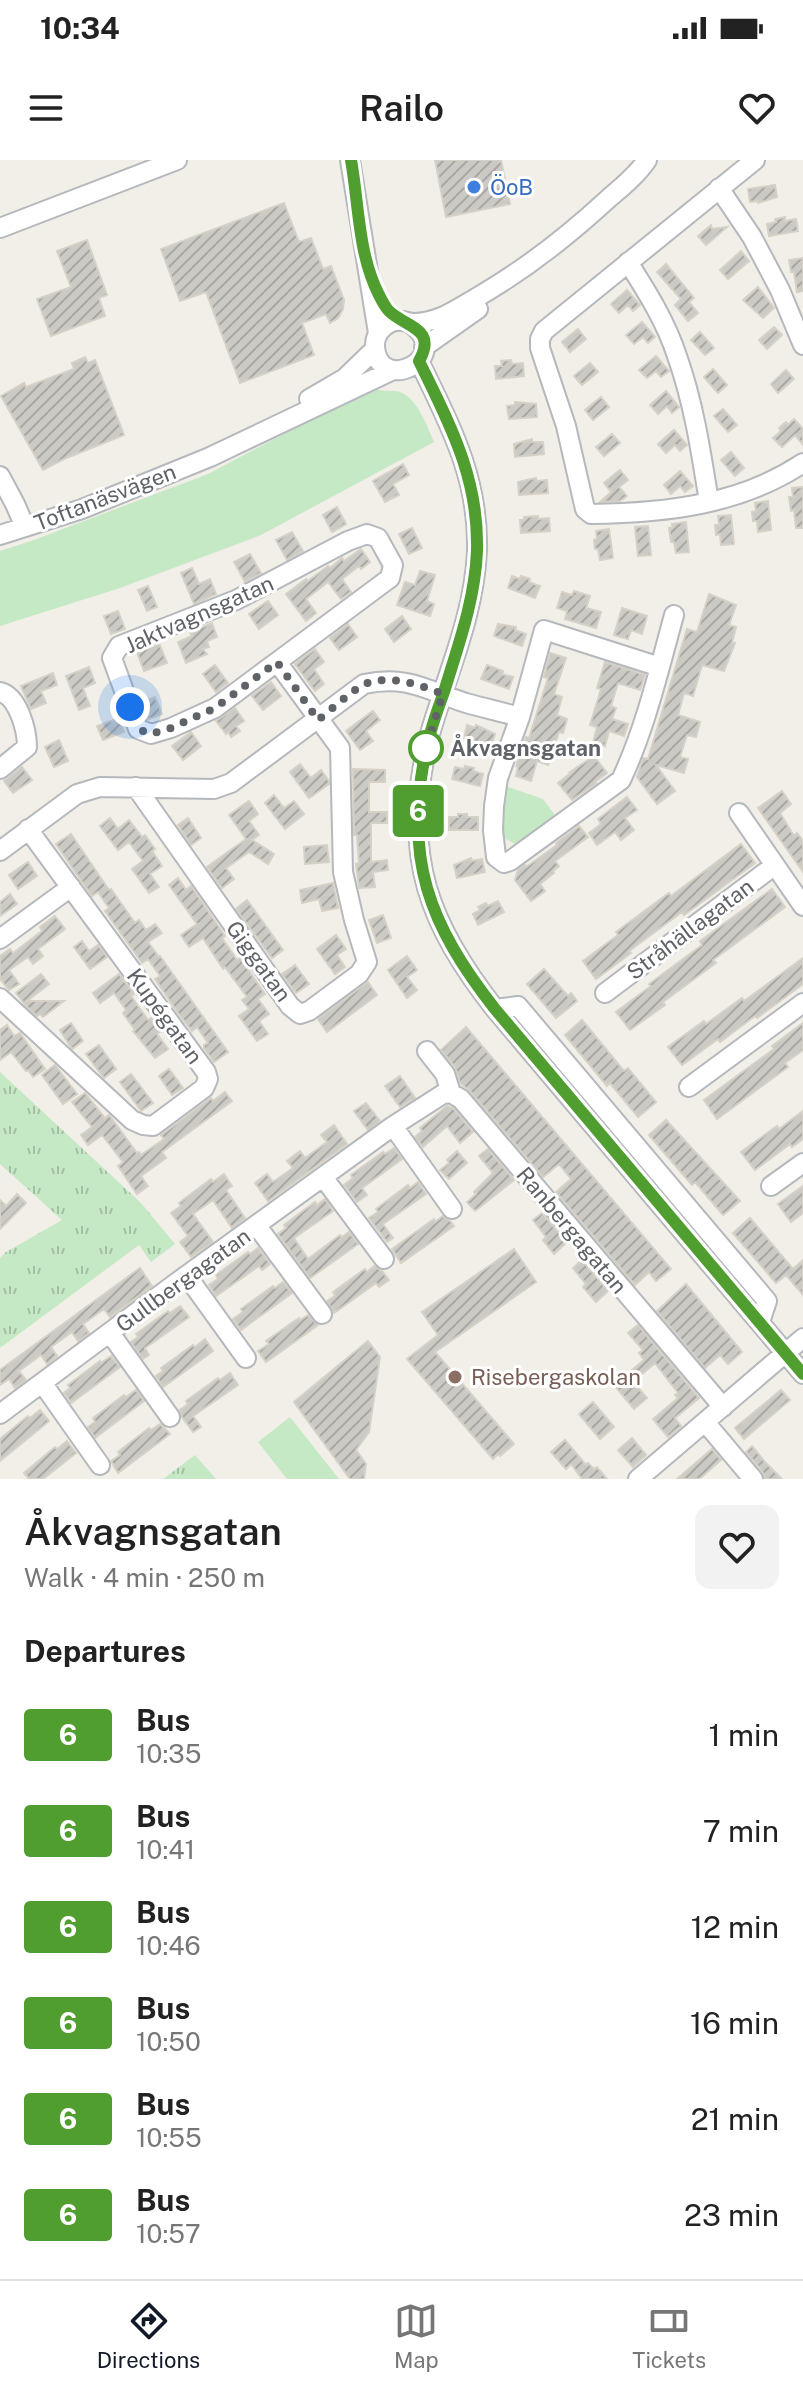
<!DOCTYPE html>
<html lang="en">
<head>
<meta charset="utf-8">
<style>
	body { margin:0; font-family:"Public Sans",sans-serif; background:#f2f2f2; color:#222; height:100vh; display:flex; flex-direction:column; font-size:30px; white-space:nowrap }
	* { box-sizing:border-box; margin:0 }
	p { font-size:26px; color:#767676 }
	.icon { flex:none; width:44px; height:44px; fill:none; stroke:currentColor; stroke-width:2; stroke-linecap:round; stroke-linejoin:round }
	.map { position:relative; height:1319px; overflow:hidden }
	.sheet { display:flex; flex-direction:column; background:#fff; flex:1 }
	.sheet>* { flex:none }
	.badge { padding:0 16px; border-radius:6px; font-size:28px; line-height:52px }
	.you { position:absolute; width:40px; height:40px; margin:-20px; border:6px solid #fff; border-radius:50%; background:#1a73e8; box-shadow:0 0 0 12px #1a73e833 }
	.map>.badge { position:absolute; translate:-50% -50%; box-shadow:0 0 0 4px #fff }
	h2 { padding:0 24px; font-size:30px; line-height:72px }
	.round { display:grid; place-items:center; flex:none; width:84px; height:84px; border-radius:16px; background:#f2f2f2 }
	.head { display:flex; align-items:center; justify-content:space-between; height:136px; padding:0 24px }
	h1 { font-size:38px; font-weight:600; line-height:60px }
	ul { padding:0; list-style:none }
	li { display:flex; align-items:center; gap:24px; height:96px; padding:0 24px }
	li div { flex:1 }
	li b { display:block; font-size:30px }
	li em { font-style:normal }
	li .badge { min-width:88px; font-weight:700; text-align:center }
	.status { display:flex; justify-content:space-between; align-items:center; height:56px; padding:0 40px; background:#fff; direction:ltr }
	.status svg { height:22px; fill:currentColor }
	header { display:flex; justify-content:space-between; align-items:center; height:104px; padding:0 24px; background:#fff; font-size:36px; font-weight:600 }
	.tabs { display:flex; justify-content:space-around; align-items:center; height:112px; border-top:2px solid #e0e0e0; background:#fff; font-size:22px; color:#767676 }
	.tabs a { display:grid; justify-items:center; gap:4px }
	.tabs .current { color:#111827 }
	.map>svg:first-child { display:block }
	.grass { fill:url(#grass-tufts) }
	.park { fill:#c5e8c5 }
	.building { fill:url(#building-hatch); stroke:#d6d1c6; stroke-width:2 }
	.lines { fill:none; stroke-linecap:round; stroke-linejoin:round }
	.minor-casing { stroke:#b5b8bc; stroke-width:22 }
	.minor { stroke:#fff; stroke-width:18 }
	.line-casing { stroke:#fff; stroke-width:18 }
	.line { stroke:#509e2f; stroke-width:12 }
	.walk { stroke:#5f6368; stroke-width:8; stroke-dasharray:0 14.4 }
	.shop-dot { fill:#3f7fe0; stroke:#fff; stroke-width:3 }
	.stop-dot { fill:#fff; stroke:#509e2f; stroke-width:4 }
	.education-dot { fill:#8d6e63; stroke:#fff; stroke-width:3 }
	.labels { text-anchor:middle; stroke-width:6; stroke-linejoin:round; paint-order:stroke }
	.shop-label { font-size:22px; fill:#366cbe; stroke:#fff; text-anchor:start }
	.street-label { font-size:22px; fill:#5f6368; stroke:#fff }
	.stop-label { font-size:22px; font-weight:bold; fill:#5f6368; stroke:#fff; text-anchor:start }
	.education-label { font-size:22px; fill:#785e54; stroke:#fff; text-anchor:start }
</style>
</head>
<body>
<div class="status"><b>10:34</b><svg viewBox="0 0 49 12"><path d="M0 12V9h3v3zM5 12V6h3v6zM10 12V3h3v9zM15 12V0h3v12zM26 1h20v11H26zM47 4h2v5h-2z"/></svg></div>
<header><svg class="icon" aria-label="menu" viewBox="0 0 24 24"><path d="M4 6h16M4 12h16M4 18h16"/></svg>Railo<svg class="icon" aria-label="heart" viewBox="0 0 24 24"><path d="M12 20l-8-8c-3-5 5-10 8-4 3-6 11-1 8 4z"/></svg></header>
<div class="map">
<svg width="803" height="1319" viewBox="0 0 803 1319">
	<defs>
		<pattern id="grass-tufts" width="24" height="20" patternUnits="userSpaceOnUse" patternTransform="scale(2)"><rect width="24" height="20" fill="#c5e8c5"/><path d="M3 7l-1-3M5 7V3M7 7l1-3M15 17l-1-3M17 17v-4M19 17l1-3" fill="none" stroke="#a3c0a4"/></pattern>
		<pattern id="building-hatch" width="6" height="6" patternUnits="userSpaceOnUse" patternTransform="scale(2)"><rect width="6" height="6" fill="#cccac5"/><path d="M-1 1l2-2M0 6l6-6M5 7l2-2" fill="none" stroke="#a9a8a4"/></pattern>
	</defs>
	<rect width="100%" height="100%" fill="#f1efe8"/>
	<path class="grass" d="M0,912l141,131 34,41 -24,18 -12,-17 -139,103v-90l6,-6 56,-32 -62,-56z
		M195,1295l21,24h-53z"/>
	<path class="park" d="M374,228c9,5 17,1 26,4 18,7 27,34 34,50l-173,93 -141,53 -120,38v-75l34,-11 174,-66 157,-83z
		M502,625l41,14 14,19 -38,28 -19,-10z
		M290,1257l49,62h-52l-29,-37z"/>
	<path class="building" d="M435,0h66l9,44 -64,13z
		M775,25l2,12 -19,6v-2l-8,1 -2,-13z
		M284,43l15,39 12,-4 12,31 8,-3 13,34 -1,9 -5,9 -8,5 -4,-9 -24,9 12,32 -74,28 -34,-91 -26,9 -19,-52z
		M785,57v4l11,-2 2,12 -29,5 -2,-12 9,-2 -1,-3z
		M711,65l1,4 15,-2 -21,18 -8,-9z
		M87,80l20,55 -8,3 6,18 -54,20 -14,-37 34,-12 -14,-36z
		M741,91l8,10 -21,18 -8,-9z
		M803,98v33l-6,1 -3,-20h-3l-2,-12z
		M666,104l28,34 -5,4 9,11 -10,8 -13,-16 6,-6 -24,-27z
		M758,127l16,21 -11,10 -20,-18z
		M627,130l13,15 -7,6 -5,-6 -9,8 -8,-9z
		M642,162l13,15 -7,6 -5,-6 -9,7 -8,-9z
		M774,167l8,8 -15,14 -8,-9z
		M578,169l8,10 -16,13 -8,-10z
		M700,172l14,16 -9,7 -14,-15z
		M656,196l13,15 -8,6 -5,-6 -9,7 -8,-8z
		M85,197l3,6 7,-3 29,75 -60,24 -21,11 -42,-74 23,-13 2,4 48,-18 -2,-6z
		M511,200l1,4 11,-1 1,13 -28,3 -1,-13h7l-1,-5z
		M590,203l8,9 -16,13 -8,-9z
		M713,209l14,16 -9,8 -14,-16z
		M786,210l8,9 -16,14 -7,-9z
		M666,231l13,16 -7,6 -5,-7 -9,8 -8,-9z
		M601,237l8,10 -16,13 -8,-10z
		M515,242l21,2 1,13 -28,2 -2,-13 8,-1z
		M723,249l14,16 -9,7 -14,-16z
		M794,259l9,10v16l-8,-10 -13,12 -9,-9 8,-7 -2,-3 7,-6 2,3z
		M674,270l13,15 -7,6 -5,-6 -9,8 -8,-9z
		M612,274l8,9 -16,13 -8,-9z
		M532,279v3h11l1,12 -29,3 -1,-13z
		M731,292l13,16 -9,8 -14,-16z
		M403,304l6,11 -16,9 6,11 -14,7 -12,-21z
		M620,310l8,10 -9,7 8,9 -7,5 -20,1 11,-10 -7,-9z
		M680,311l13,15 -8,6 -5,-6 -9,8 -7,-9z
		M536,318v3l11,-1 1,13 -29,2 -1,-13z
		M803,327v41h-7l-2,-18 -3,1 -2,-14h4l-1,-9z
		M768,341l3,29 -13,2 -1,-11h-4l-1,-9 4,-1 -1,-8z
		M337,347l9,17 -14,8 -9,-17z
		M731,355l3,29 -13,1 -1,-11 -4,1 -1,-10h4l-1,-9z
		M538,356v3l11,-1 1,13 -29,2 -1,-13h4v-3z
		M686,362l3,30 -13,1 -2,-11h-3l-2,-14 4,-1 -1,-3z
		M648,366l3,29 -13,1 -3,-29z
		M412,368l10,20 -13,6 -10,-20z
		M609,369l4,29 -13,2 -2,-11h-3l-1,-9 3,-1 -1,-8z
		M292,372l11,19 -16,9 -11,-20z
		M361,389l9,13 -9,7 -2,-3 -17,13 9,13 -10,7 -13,-17 -22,17 10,14 -10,8 -20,-27 20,-15 2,2 20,-15 2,2 12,-10 2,3z
		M250,394l11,19 -16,9 -11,-20z
		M192,408l7,16 11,-5 6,15 -22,10 -13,-31z
		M420,411l15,4 -8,26 7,3 -4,12 -33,-11 8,-23 10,3z
		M512,416l8,3 1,-3 9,3 -1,3 11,4 -5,12 -27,-10z
		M148,426l9,21 -10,4 -9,-21z
		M574,431l16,5 -4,12 15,4 -5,16 -31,-9 2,-8 -10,-3 5,-16 10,3z
		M709,434l27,11 -7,20 7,2 -4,16h3l-11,28 -22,-6 -9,31 -9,-3 -6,22 22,7 -4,15 -9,-2 -7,22 8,2 -4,14 -28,-8 19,26 -18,13 -20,-27 6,-19 5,1 39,-130 10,3z
		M268,441l10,14 -19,14 -10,-15z
		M622,448l25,8 -5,18 -11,-4 -3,9 -14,-4z
		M118,451l7,18 -14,5 -7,-18z
		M402,456l9,13 -17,13 -9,-13z
		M212,463l5,14 -10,4 2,6 -6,2 4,5 -21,9 -8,-21 14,-6 -2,-4z
		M348,464l9,13 -18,13 -9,-12z
		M498,464l18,3 -1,3 11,4 -4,12 -28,-10z
		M159,483l8,20 -23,8 -7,-19z
		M315,489l9,13 -10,7 10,15 -9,7 -20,-27z
		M550,493l16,5 -12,36 8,3 -5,18 10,4 -4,14 -4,-1 -11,33 -11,-4 -6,20 -15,-5 2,-9 -2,-1 10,-29 3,1 19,-60 -4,-1z
		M605,502l40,13 -5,15 -22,-7 -7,23 5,2 -4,11 16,5 -4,12 -15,-5 -4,15 -12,-3 4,-16 -7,-2 11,-36 -4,-1z
		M215,505l13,18 -12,9 -13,-18z
		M487,505l16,6 -1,3 11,3 -4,12 -28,-10z
		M89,507l6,16 -12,5 7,18 -11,4 -13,-34z
		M53,513l4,12 -16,6 5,12 -15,6 -10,-23z
		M271,522l10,14 -18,14 -11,-14z
		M155,537l7,17 -15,6 -6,-18z
		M235,548l9,13 -8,5 4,5 -9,6 -3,-5 -2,2 -10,-13z
		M373,551l7,9 -14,11 7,10 -13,9 -14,-19z
		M119,558l5,14 -21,8 -6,-14z
		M467,565l8,3 1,-3 19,9 -4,12 -27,-8z
		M191,572l10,14 -18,14 -11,-14z
		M59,580l9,21 -14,6 -9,-20z
		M594,596l13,17 -12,9 1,1 -24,17 -14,-17 14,-11h-2z
		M300,604l11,14 10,-8 8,11v3l-20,14 -19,-26z
		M465,606l9,2 -1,3 10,3 -3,12 -28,-7 3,-12 9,2z
		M22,607l10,13 -19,13 -9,-12z
		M353,609l32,1v12h-16v30h18v11h-16v39l16,-2 1,10 -15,2 2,15 -16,1 -3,-24 3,-1 -2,-28h-3z
		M782,631l9,13 -11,9 14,23 3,-3 6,8v31l-45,-64z
		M274,635l10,13 10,-7 10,13 -19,15 -20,-26z
		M627,637l10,13 -12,8 9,12 -13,10 -6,-8 -18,13 -8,-12 12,-9 -3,-5z
		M249,641l9,13 -9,7 10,14 -7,5 22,14 -6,10 -19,-12 -23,16 8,11 -12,9 -15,-21 39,-28 -17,-24z
		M458,654h9v3h11v13h-29v-13h9z
		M110,658l8,11 11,-9 13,17 3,-2 10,14 -3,2 10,15 -12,8 9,13 -10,6 -17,-24 11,-8 -14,-19 -11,8 -18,-24z
		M188,658l13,20 -10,7 -13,-20z
		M579,666l9,11 -33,24 4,5 -6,5 1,2 -14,11 5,7 -14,10 -16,-21 3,-10 7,-5 1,2 31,-22 -1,-2z
		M71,674l38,56 2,-1 24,34 4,-3 7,10 9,-6 7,9 -14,9 11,15 1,-1 68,96 -14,10 -10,-14v-3l4,-2 -11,-16 -5,4 -14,-18 -23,-34 5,-3 -12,-17 -6,4 -37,-52 4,-3 -11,-16 -6,4 -36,-52z
		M741,684l14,19 -71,52 -2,-3 -53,39 2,2 -35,26 -13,-18 35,-26 -2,-3 53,-39 2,3z
		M327,685l2,17 -24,2 -1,-17z
		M471,698l1,3 10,-2 3,13 -28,6 -3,-13z
		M28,702l9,14 -19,13 -9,-14z
		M178,718l8,12 5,-4 34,50 -3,2 15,22 3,-2 25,36 -7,5 11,15 -10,7 9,13 -11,7 -18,-25 10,-7 -7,-9 5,-3 -22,-30 -2,2 -20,-31 -14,9 -8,-12 16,-11 -28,-39z
		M333,723l5,25 -16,3 -3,-12 -17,4 -2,-13z
		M772,729l13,18 -72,53 3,3 -53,39 2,3 -35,25 -14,-18 35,-26 -2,-2 53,-39 -2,-4z
		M10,734l7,10 -17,12v-14z
		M247,740l36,50 -11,8 -36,-49z
		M498,741l6,11 -26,13 -5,-11 7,-4 -2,-3 8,-4 2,3z
		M383,755l8,23 -14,5 -8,-23z
		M55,756l10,13 -27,20 5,7 -10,8 -5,-7 -19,13 10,14 -10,6 -9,-11v-23l10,-7 3,4 29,-22 -2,-4z
		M336,775l10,14 -9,6 8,12 -10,7 -18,-25z
		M82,781l7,10 9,-6 9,12 -17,12 -16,-22z
		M407,796l10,14 -10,7 10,13 -10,8 -19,-28z
		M803,798v26l-46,34 -2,-2 -35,26 -2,-3 -36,26 -14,-18 36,-26 2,3 36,-26 2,3z
		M295,805l14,19 -13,9 -14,-19z
		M544,809l24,27 3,-3 6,8 -21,17 -29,-34z
		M41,814l8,10 -22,17h37l-21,16 -3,-3 -3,2 -10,-9 -11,-14z
		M119,814l15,20 -3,2 17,24 3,-2 10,13 -4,3 11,15 -13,9 -22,-27 2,-1 -12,-17 3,-3 -12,-17 -14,10 -7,-10z
		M368,822l9,13 -50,37 -9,-13z
		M582,860l42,51 4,-3 28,34 -18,15 -28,-34 -3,3 -42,-51z
		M71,863l12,18 -11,8 -12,-19z
		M803,863v27l-18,13 3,4 -71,52 -13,-19 70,-51 -2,-3z
		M7,865l7,11 6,-3 25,36 -12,8 -5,-7 -2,1 -15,-19 -11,8v-30z
		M466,867l205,242 -15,12 -7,-9 -14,13 -79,-93 15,-13 -12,-15 -16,13 -73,-86 -10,-8 -5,-16 -14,-17z
		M99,885l17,24 -12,9 -18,-24z
		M55,905l22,29 -14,10 -21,-29z
		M169,909l14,19 -11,7 -13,-19z
		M131,914l22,29 -12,8 -21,-29z
		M400,916l15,22 -15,9 -15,-21z
		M225,932l7,9 -70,51 4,6 -25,18 7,10 -11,8 -19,-28 5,-4 -21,-27 -14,10 -7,-10 11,-8 -20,-25 13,-9 20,25 4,-3 28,38 2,-1 2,3 23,-16 -3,-4 50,-37 2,3z
		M366,943l14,18 -12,9 -14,-19z
		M447,946l6,2 20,24 -13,11 -13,-17 -24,21 -8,-10 7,-6 -2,-3z
		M803,951v28l-11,8 -2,-3 -35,26 -14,-18 36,-26 2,3z
		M666,960l74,81 -17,14 -28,-33 -3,3 -43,-50z
		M334,965l13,19 -79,57 -13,-18 12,-9 6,8 20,-14 -6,-7 13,-10 5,7 22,-16 -6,-7z
		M394,988l8,11 -40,29 5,7 -10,7 -13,-17 9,-7 -2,-3 32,-23 2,2z
		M488,989l26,31 -39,31 -8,-9 9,-8 -2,-2 19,-19 -14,-17z
		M457,991l10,12 -18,16 -9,-9 9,-7 -2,-3z
		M224,1014l8,12 -6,4 19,28 -13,10 -19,-28 -20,14 20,28 -22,15 -11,-15 8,-6 -17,-23 10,-7 -2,-3 32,-24 2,3z
		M418,1022l8,12 -43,30 10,14 -6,4 -18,-24 9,-6 -2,-3 32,-24 2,3z
		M803,1026v27l-12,9 -13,-18z
		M17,1034l9,9 -26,26v-29l6,6z
		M325,1039l8,12 -39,27 14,21 32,-24 2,2 7,-5 9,12 -48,34 -32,-44 8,-6 -2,-3 31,-23 2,3z
		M542,1053l25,29 -13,12 -11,-14 3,-3 -13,-17z
		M443,1056l7,5 4,5 -53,37 -9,-14 42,-30 1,3z
		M750,1058l43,51 10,-9v35l-17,-20 -10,8 -43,-50z
		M258,1088l12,16 -8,6 -3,-4 -43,30 -7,-11 9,-6 -2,-4 32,-23 2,2z
		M514,1089l22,33 -101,70 79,92 -14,12 -2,-2 -5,5 -86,-100 31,-24 -16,-23z
		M582,1100l26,31 -12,11 -13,-15 3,-3 -13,-16z
		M374,1106l8,5 7,9 -10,7 -3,-4 -42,30 -7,-12 8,-5 -2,-4 32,-23 2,3z
		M140,1108l12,18 -42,31 -6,-8 -21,15 6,9 -11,8 -6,-9 -21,15 6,9 -10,8 -6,-9 -22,16 7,9 -11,8 -6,-9 -9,6v-15z
		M283,1122l9,11 -51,37 -8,-11 10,-7 -2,-3 32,-23 2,2z
		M686,1124l56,68 -14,12 -8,-9 -15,13 -48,-57z
		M180,1146l9,11 -44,31 4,7 -6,4 -12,-17 7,-5 -2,-3 32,-23 2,2z
		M308,1155l10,10 -52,37 -8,-11 11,-7 -3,-3 33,-23 1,2z
		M638,1165l61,73 -24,20 6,8 -13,11 -15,-18 25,-21 -3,-3 3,-2 -23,-30 -22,19 14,16 -13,11 -20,-24 30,-25 -5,-7 4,-3 -15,-17z
		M205,1179l8,12 -50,36 -7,-11 7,-5 -2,-3 32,-23 2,2z
		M368,1181l12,16 -11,75 -13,18 10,14 -2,15h-14l-56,-77z
		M111,1196l9,11 -49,36 -7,-10 6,-5 -2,-3 32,-24 1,2z
		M230,1213l8,12 -45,31 8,11 -8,5 -11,-15 -2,-7 8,-6 -2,-3 32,-23 2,2z
		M136,1230l8,11 -49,37 -7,-11 7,-5 -2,-4 31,-23 2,2z
		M781,1230l9,10 -46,39 -9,-11z
		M593,1242l21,25 -14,12 -21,-25z
		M40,1250l9,11 -49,40v-22l28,-23 2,2z
		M160,1264l10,10 -52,39 -7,-12 9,-6 -2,-3 31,-24 2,2z
		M632,1278l14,17 -13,12 -15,-17z
		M565,1280l21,25 2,-2 6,6 3,-2 10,12h-25l-11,-15 -5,5 -15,-17z
		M67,1281l9,12 -33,26h-14l-5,-6 31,-26 2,2z
		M752,1286l13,16 17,17h-17l-3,-8 -16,-19z
		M712,1289l9,11 -17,15 -5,4h-22z"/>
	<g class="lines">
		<defs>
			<path id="minor" d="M350,0l28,173
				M755,0l-211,171 -4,8v9l26,78 19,83 6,5c74,-1 149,-9 212,-51
				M719,28l33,49 28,53 23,55
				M0,68l177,-68
				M628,102c19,30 38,60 49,94 17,48 24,96 32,146
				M411,164c45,33 -32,72 -36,23 -1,-15 13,-28 28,-26 4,1 7,2 11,2 11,0 20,-3 30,-7 13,-6 25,-14 37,-21 46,-27 88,-60 127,-96 14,-12 29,-24 39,-39
				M424,187l54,-38
				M419,201c31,64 60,117 58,190 -2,47 -17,91 -32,135 -6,21 -15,43 -19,64 -23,107 3,175 69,259l308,365
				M309,239l36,-21 30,-29
				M0,316l15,28 10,23
				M0,375l82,-26 128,-52 183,-87
				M660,507l-116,-37 -24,87 -22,61 -4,28 -1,24 3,27 8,6 6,-2 111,-81c24,-51 38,-110 53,-165
				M0,532c18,4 27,38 27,55l-27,22
				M136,627l154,219 10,8 9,-3 50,-37 8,-12 -13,-42 -11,-48 -3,-124 -63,-86 113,-84 3,-13 -15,-27 -11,-4 -19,7 -112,59 -117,46 -7,12 26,71 13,5 20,-6 44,-20 62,-46
				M739,653l64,93
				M0,691l77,-57 23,-7 114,2 17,-6 133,-99c44,-9 62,6 102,19 18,5 36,9 54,14
				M0,779l71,-52
				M605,833l170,-128
				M0,838l132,122 11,5 10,1 51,-38 4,-9 -2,-7 -178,-243
				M495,849l23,-3 249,295 -7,21
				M427,891l18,23 6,19 10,6 262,308
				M689,927l114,-84
				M393,966l59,83
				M323,1017l61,82
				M771,1026l32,-23
				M257,1066l65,88
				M187,1116l59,82
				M110,1173l60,84
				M43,1224l57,81
				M0,1254l176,-131 217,-157 50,-32 8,-1
				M705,1262l48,57
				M638,1319l165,-141"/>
		</defs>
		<use href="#minor" class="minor-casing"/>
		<use href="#minor" class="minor"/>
	</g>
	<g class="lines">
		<defs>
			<path id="line" d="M351,0c8,45 7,94 28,135 3,6 6,12 10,16 16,16 49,17 30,50 31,64 60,117 58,190 -2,49 -19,95 -33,141 -7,19 -14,39 -18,58 -23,108 3,175 69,259l308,365"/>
		</defs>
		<use href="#line" class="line-casing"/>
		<use href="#line" class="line"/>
		<path class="walk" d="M130,547l8,22 13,5 20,-6 44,-20 62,-46 41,58c13,-10 32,-28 45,-35 24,-12 57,0 80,9l-17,54"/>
	</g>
	<circle class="shop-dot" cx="474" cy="27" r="8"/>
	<circle class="stop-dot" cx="426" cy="588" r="16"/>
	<circle class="education-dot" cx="455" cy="1217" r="8"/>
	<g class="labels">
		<g class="shop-label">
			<text x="490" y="35">ÖoB</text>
		</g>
		<g class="street-label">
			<text transform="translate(105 337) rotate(-21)" y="8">Toftanäsvägen</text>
			<text transform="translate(199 454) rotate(-24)" y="8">Jaktvagnsgatan</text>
			<text transform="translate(690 769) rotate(-37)" y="8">Stråhällagatan</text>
			<text transform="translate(259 801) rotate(54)" y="8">Giggatan</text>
			<text transform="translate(165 856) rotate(54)" y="8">Kupégatan</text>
			<text transform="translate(572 1070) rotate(50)" y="8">Ranbergagatan</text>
			<text transform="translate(183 1120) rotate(-36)" y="8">Gullbergagatan</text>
		</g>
		<g class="stop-label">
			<text x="450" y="596">Åkvagnsgatan</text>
		</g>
		<g class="education-label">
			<text x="471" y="1225">Risebergaskolan</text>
		</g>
	</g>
</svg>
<div class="you" style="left:130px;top:547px"></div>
<b class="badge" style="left:418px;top:651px;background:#509e2f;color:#fff">6</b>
</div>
<section class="sheet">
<div class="head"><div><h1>Åkvagnsgatan</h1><p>Walk · 4 min · 250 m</p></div><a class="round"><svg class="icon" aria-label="heart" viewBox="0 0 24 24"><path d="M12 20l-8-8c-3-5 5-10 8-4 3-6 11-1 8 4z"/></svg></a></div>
<h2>Departures</h2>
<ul>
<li><span class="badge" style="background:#509e2f;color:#fff">6</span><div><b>Bus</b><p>10:35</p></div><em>1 min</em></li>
<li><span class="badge" style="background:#509e2f;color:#fff">6</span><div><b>Bus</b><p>10:41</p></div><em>7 min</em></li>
<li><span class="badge" style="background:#509e2f;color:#fff">6</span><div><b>Bus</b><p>10:46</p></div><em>12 min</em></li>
<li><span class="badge" style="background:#509e2f;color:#fff">6</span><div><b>Bus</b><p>10:50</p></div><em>16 min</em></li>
<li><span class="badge" style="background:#509e2f;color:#fff">6</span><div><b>Bus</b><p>10:55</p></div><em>21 min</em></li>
<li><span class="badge" style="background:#509e2f;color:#fff">6</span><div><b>Bus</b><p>10:57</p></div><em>23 min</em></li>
</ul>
</section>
<nav class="tabs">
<a class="current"><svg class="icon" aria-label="directions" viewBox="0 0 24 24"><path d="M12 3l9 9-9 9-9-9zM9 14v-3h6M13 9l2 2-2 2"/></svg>Directions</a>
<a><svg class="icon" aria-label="map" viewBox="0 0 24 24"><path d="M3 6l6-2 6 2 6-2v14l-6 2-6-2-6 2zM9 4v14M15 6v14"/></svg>Map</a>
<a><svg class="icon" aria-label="tickets" viewBox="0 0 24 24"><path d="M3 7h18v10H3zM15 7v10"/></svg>Tickets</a>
</nav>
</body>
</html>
